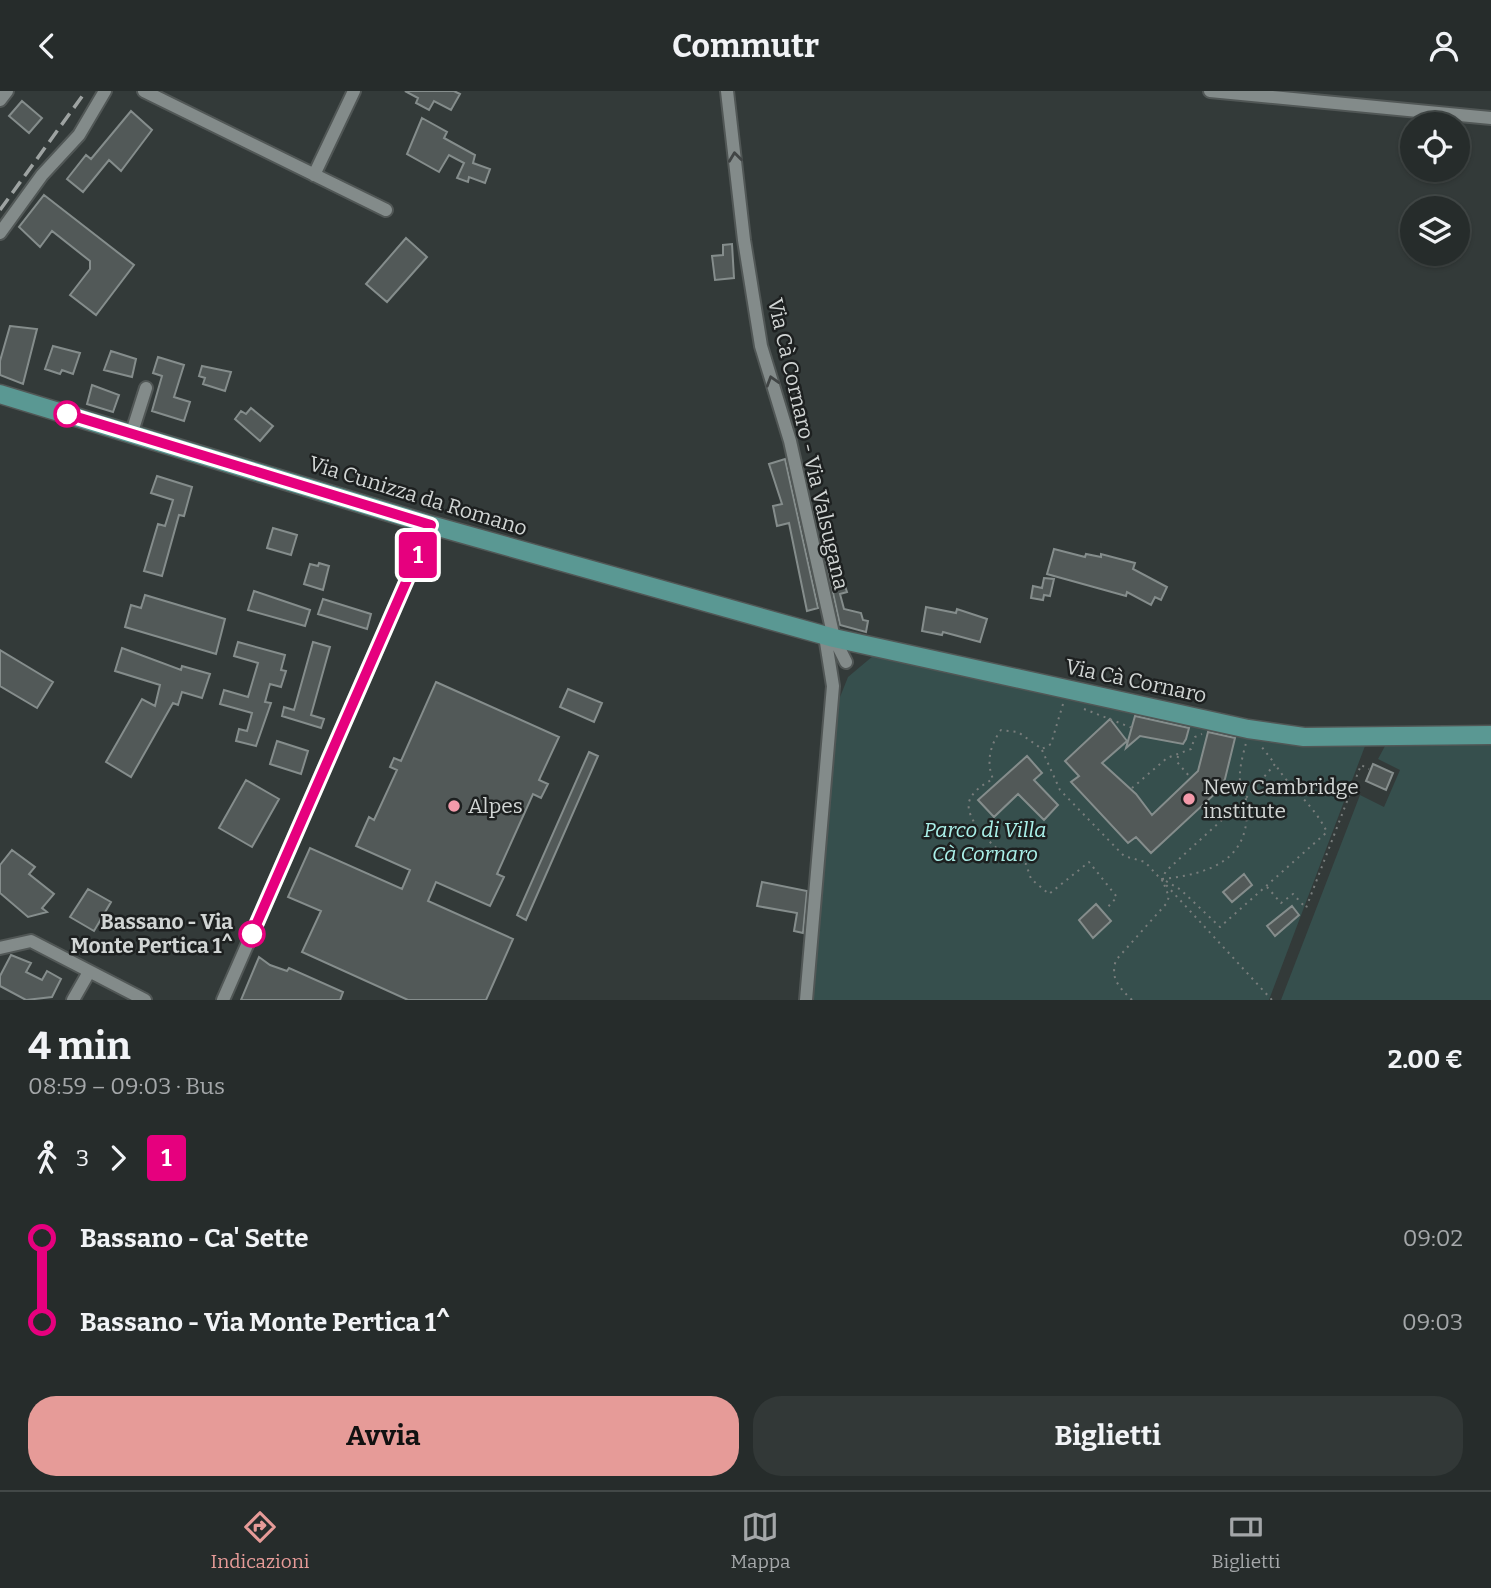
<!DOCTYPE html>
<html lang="it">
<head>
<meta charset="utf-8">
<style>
	body { margin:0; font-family:Bitter,serif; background:#323837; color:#f1f3f6; height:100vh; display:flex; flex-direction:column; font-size:26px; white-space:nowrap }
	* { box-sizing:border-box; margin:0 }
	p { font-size:23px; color:#a4a7a9 }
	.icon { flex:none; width:38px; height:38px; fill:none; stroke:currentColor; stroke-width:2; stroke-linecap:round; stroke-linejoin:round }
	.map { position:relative; height:909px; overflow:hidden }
	.sheet { display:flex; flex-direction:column; background:#262c2b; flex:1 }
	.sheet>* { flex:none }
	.badge { padding:0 14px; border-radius:5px; font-size:24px; line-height:46px }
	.tools { position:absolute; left:1400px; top:21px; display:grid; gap:14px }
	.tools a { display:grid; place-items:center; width:70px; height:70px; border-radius:50%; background:#262c2b; box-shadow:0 2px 5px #0004,0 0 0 2px #424847; font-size:35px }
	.map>.badge { position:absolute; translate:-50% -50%; box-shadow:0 0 0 4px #fff }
	.legs { display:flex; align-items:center; gap:10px; height:77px; padding:0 28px; font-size:23px }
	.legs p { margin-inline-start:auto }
	.overview { display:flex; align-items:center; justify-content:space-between; height:119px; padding:0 28px }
	h1 { font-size:38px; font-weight:700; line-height:52px }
	.cta { display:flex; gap:14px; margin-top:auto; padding:14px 28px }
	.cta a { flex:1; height:80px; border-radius:28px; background:#e69b98; color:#111; font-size:28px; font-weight:700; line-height:80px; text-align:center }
	.cta a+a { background:#323837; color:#f1f3f6 }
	ul { padding:0 28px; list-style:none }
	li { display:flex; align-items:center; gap:24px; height:84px; font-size:26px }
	li i { display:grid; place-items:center; width:10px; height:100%; margin:0 9px; background:currentColor }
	li i::after { content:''; width:18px; height:18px; margin:-9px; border:5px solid; border-radius:50%; background:#262c2b }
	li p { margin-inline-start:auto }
	li:first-child i { background:linear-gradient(#0000 50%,currentColor 0) }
	li:last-child i { background:linear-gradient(currentColor 50%,#0000 0) }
	header { display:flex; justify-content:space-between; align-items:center; height:91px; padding:0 28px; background:#262c2b; font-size:32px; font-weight:700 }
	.dock { display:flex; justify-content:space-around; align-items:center; height:98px; border-top:2px solid #424847; background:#262c2b; font-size:19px; color:#a4a7a9 }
	.dock a { display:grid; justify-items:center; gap:4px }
	.dock .selected { color:#e69b98 }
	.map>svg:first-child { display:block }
	.green { fill:#364f4d }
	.building { fill:#525958; stroke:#858d8c; stroke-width:2 }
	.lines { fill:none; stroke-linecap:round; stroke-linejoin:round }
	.minor-casing { stroke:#515756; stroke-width:16 }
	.major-casing { stroke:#515756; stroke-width:21 }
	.path { stroke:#787d7c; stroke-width:2; stroke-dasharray:2 5; stroke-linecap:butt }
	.minor { stroke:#838b8a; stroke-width:12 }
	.major { stroke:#5a9893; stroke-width:18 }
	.rail { stroke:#9ea3a2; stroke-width:3.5; stroke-dasharray:14 7; stroke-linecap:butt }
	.oneway { stroke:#414545 }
	.line-1-casing { stroke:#fff; stroke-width:16 }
	.line-1 { stroke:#e6007e; stroke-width:10 }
	.stop-1-dot { fill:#fff; stroke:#e6007e; stroke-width:3.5 }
	.poi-dot { fill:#f39aaa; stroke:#1d2020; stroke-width:2.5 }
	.labels { text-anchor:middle; stroke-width:5; stroke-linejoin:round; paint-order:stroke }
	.street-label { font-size:21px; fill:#d1d5d4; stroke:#1d2020 }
	.poi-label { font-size:21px; fill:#d1d5d4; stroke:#1d2020; text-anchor:start }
	.park-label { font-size:21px; font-style:italic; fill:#aaf0e9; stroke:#1d2020 }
	.stop-label { font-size:21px; font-weight:bold; fill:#d1d5d4; stroke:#1d2020; text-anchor:end }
</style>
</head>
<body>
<header><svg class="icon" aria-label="back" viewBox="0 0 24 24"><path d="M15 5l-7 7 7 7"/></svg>Commutr<svg class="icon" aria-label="person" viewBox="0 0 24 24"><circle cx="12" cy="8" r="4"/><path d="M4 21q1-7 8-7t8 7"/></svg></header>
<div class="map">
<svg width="1491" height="909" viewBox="0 0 1491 909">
	<rect width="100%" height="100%" fill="#333a39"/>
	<path class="green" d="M873,565l387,84 34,5 71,1 -96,254h-458l27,-298 10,-25z
		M1491,653v256h-210l79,-205 24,12 16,-37 -22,-11 7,-13z"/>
	<path class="building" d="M405,0h49l6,3 -9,16 -17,-9 -5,9 -13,-7 2,-5z
		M22,10l20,17 -13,15 -20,-17z
		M131,20l21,19 -31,41 -12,-11 -26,32 -16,-13 19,-24 5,4z
		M422,27l25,14 -3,6 31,17 -2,8 17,6 -5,14 -16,-6 -1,5 -11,-4 7,-15 -15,-8 -10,17 -32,-18z
		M44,104l90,70 -38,50 -26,-20 20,-26v-8l-38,-30 -12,16 -21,-20z
		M406,147l21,19 -40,45 -21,-18z
		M732,153l2,34 -19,2 -3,-24 11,-1v-10z
		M10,235l27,3 -14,55 -23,-9v-14z
		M53,255l27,7 -7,21 -11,-4 -2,4 -15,-5z
		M111,260l25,8 -4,18 -28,-7z
		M158,266l26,8 -10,32 16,5 -6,19 -32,-10 10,-35 -9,-3z
		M202,275l29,6 -6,19 -22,-7 2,-6 -6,-2z
		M92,294l27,10 -6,17 -26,-8z
		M251,317l22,18 -13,15 -25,-22 6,-8 5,3z
		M785,368l33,149 -11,3 -18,-88 -12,3 -4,-20 9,-2 -13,-40z
		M157,385l35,11 -8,29 -5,-1 -17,61 -18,-5 14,-47 7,2 8,-26 -22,-7z
		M273,437l24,7 -6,20 -24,-7z
		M1054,458l31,8 1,-3 15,3v-3l34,9 -2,6 34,18 -6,13 -6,-3 -4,8 -24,-13 -1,4 -79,-22z
		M836,468l11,33 -7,2 4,15 17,4 2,7 5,1 -2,11 -26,-7 -14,-64z
		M319,472l10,3 -6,24 -19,-6 6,-20 8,2z
		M1044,487l10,1 -4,17 -6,-1 -1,5 -12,-2 2,-12 9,2z
		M254,500l56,19 -5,16 -57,-16z
		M145,504l80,24 -9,35 -91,-27 6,-22 10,3z
		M323,508l48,15 -4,15 -49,-15z
		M926,516l30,6 1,-4 30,10 -7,23 -37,-10 -1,3 -20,-4z
		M238,551l47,13 -4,15 5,1 -5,16 -11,-3 -5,18 6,1 -15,43 -20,-5 3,-12 8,2 5,-18 -32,-9 4,-14 24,7 10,-34 -24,-7z
		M313,551l17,5 -19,68 13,4 -3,9 -39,-12 2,-9 10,3z
		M122,557l59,22 1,-4 28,8 -8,24 -20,-6 -4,13 -5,-2 -42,74 -25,-15 36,-63 13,7 5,-21 -45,-14z
		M0,559l53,32 -16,26 -37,-22z
		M436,591l123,55 -20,43 9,4 -7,14 -8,-4 -36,80 7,3 -14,29 -54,-24 -8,19 85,38 -27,61h-78l-106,-48 19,-41 -33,-14 22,-49 92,41 8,-19 -54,-24 13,-29 5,3 23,-50 -7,-3 4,-9 7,3z
		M568,598l34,14 -8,19 -34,-15z
		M1135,625l54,12 -3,11 -3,5 -43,-8 -14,12z
		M1110,628l17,22 -25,22 34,31 16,21 46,-44 10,-39 27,6 -10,41 -6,11 -68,63 -15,-16 -8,6 -57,-61 8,-6 -14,-15z
		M277,650l31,10 -7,23 -31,-10z
		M589,661l9,4 -72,164 -9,-5z
		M1027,665l15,17 -8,7 24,25 -14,15 -26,-26 -24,23 -16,-17z
		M1373,673l20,9 -7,17 -20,-9z
		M246,689l33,19 -27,48 -33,-19z
		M12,759l23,17 -6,7 25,20 -12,14 5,4 -19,5 -28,-24v-28z
		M1244,783l8,11 -20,17 -9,-10z
		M762,791l45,9 -4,42 -9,-2 3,-18 -40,-7z
		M88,798l23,13 -17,29 -24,-14z
		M1096,813l15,17 -18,17 -14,-18z
		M1292,815l7,9 -24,21 -8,-10z
		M11,864l20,8 -5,9 16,8 5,-9 14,8 -9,18 -26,3 -26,-14v-10z
		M259,866l11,8 17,6 2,-3 54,24 -3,8h-99z"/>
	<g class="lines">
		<defs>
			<path id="minor" d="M144,0l242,119
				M727,0l17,149 17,106 29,95 44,197 12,24
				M1210,0l281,27
				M0,9l7,-9
				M314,84l40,-84
				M0,142l42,-58 37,-40 26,-44
				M132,341l14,-44
				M0,857l31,-7 114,59
				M73,909l16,-28
				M223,909l208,-475
				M806,909l27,-314 -8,-50"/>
			<path id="major" d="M0,303l431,131 403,113 414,91 56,8 187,-2"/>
		</defs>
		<use href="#minor" class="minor-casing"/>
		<use href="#major" class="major-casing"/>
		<path class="path" d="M1063,613l-12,40 -9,5 -24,-17 -17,-2c-11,15 -15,32 -8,49 -9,5 -21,12 -24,23 -5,21 38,61 57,62l5,15 18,15 40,-32 28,35 -11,12
			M1084,618l51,20
			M1042,659l18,40 64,66 21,6 127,138
			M1178,665l-1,6 13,15
			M1132,697l35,-30 24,-9 4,-12 7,-3
			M1162,788c49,-5 91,-20 84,-78 0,-7 -6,-13 -6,-20 -1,-13 3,-26 6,-38
			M1166,790l15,9 39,37 107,-95c-15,-30 -36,-42 -52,-68
			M1267,796l14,16 12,-9 13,14 55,-143 8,4
			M1132,909c-13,-13 -22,-21 -16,-40l50,-56 3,-7 -7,-18 4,-8 80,-73 29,-34 -14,-18"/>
		<use href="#minor" class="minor"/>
		<use href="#major" class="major"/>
		<path class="rail" d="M0,119l86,-119"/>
	</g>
	<defs><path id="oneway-chevron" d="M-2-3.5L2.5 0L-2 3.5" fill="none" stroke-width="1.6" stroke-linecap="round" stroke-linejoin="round" transform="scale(1.75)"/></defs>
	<g class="oneway">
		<use href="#oneway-chevron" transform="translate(735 66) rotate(-97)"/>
		<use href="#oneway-chevron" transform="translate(772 290) rotate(-107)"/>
	</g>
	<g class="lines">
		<defs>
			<path id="line-1" d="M67,323l364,111 -179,409"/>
		</defs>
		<use href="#line-1" class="line-1-casing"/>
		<use href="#line-1" class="line-1"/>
	</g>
	<g class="stop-1-dot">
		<circle cx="67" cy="323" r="12"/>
		<circle cx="252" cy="843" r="12"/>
	</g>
	<g class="poi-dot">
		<circle cx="1189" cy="708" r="7"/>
		<circle cx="454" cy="715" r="7"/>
	</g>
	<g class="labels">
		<g class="street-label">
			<text transform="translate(808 353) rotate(77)" y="7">Via Cà Cornaro - Via Valsugana</text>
			<text transform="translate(418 405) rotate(17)" y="7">Via Cunizza da Romano</text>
			<text transform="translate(1136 590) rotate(12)" y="7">Via Cà Cornaro</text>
		</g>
		<g class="poi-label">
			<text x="1203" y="703">New Cambridge<tspan x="1203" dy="24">institute</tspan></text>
			<text x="468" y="722">Alpes</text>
		</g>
		<g class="park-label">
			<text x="985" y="746">Parco di Villa<tspan x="985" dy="24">Cà Cornaro</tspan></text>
		</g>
		<g class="stop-label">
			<text x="233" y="838">Bassano - Via<tspan x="233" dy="24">Monte Pertica 1^</tspan></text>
		</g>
	</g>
</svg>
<div class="tools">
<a><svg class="icon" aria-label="locate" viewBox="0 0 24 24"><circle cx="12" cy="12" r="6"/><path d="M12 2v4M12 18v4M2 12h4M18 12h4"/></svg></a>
<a><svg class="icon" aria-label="layers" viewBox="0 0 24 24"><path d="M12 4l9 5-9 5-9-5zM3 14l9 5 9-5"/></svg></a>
</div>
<b class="badge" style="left:418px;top:464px;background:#e6007e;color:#fff">1</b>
</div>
<section class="sheet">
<div class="overview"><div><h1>4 min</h1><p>08:59 – 09:03 · Bus</p></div><b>2.00 €</b></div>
<div class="legs"><svg class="icon" aria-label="walk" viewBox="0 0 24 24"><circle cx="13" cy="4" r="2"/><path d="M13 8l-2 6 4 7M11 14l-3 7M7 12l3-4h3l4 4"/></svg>3<svg class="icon" aria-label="forward" viewBox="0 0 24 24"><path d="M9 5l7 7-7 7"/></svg><b class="badge" style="background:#e6007e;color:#fff">1</b></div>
<ul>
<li><i style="color:#e6007e"></i><b>Bassano - Ca' Sette</b><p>09:02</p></li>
<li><i style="color:#e6007e"></i><b>Bassano - Via Monte Pertica 1^</b><p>09:03</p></li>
</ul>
<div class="cta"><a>Avvia</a><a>Biglietti</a></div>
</section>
<nav class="dock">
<a class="selected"><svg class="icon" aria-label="directions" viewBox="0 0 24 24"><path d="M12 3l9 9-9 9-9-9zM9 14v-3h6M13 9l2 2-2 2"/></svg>Indicazioni</a>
<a><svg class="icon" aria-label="map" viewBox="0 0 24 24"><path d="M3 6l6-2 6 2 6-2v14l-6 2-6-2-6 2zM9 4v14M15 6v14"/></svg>Mappa</a>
<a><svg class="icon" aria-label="tickets" viewBox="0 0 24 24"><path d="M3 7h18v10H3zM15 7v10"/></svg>Biglietti</a>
</nav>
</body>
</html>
